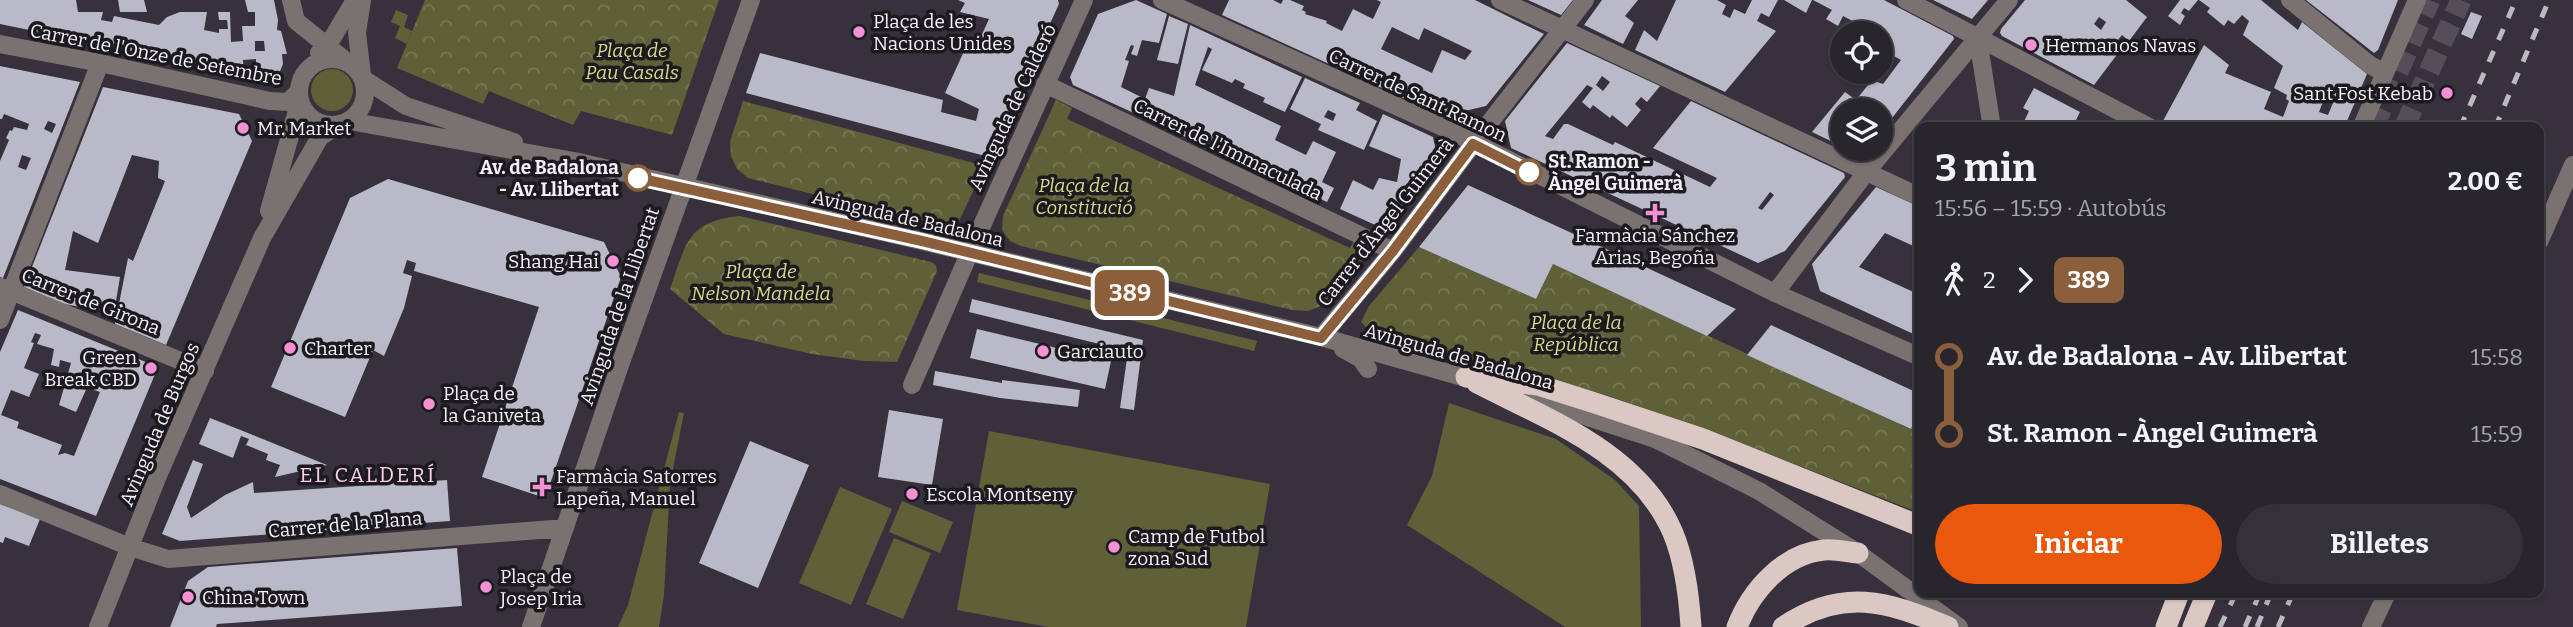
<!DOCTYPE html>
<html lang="es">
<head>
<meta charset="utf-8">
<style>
	body { margin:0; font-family:Bitter,serif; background:#343139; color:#f1f3f6; height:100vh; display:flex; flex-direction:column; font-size:26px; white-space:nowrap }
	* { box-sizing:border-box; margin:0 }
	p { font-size:23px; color:#a5a5aa }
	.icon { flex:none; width:38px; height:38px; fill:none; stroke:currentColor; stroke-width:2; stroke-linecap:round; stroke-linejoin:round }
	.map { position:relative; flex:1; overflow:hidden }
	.panel { position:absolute; left:1914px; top:122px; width:630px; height:476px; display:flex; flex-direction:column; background:#28252d; border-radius:14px; box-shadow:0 2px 5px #0004,0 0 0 2px #444249 }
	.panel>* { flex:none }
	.badge { padding:0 14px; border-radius:10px; font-size:24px; line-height:46px }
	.fabs { position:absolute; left:1830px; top:21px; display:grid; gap:14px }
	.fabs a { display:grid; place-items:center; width:63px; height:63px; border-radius:50%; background:#28252d; box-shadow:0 2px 5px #0004,0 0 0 2px #444249; font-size:35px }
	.map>.badge { position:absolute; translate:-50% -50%; box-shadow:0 0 0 4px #fff }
	.legs { display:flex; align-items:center; gap:10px; height:77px; padding:0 21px; font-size:23px }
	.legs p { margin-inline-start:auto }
	.summary { display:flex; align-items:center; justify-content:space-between; height:119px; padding:0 21px }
	h1 { font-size:38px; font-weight:700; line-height:52px }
	.primary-button { display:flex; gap:14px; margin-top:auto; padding:14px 21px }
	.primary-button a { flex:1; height:80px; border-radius:42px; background:#ea580c; color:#fff; font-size:28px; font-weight:700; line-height:80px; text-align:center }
	.primary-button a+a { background:#343139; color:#f1f3f6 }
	ul { padding:0 21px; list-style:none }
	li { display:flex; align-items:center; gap:24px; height:77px; font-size:26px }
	li i { display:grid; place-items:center; width:10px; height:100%; margin:0 9px; background:currentColor }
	li i::after { content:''; width:18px; height:18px; margin:-9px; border:5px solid; border-radius:50%; background:#28252d }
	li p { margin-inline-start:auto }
	li:first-child i { background:linear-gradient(#0000 50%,currentColor 0) }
	li:last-child i { background:linear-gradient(currentColor 50%,#0000 0) }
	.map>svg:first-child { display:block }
	.green { fill:#5e6137 }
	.park { fill:url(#park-crowns) }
	.building { fill:#b9b9c8; fill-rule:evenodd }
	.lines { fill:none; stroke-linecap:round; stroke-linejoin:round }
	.highway-tunnel { stroke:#534e58; stroke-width:21; stroke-dasharray:21 10; stroke-linecap:butt }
	.minor { stroke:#7a7271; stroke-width:18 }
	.highway { stroke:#dbc8c5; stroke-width:21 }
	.rail { stroke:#bdb9c1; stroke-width:5; stroke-dasharray:12 12; stroke-linecap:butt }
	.line-1-casing { stroke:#fff; stroke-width:16 }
	.line-1 { stroke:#8b5e3c; stroke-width:10 }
	.poi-dot { fill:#f491d4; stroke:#1d1a1f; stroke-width:2.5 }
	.stop-1-dot { fill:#fff; stroke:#8b5e3c; stroke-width:3.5 }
	.labels { text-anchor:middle; stroke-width:7; stroke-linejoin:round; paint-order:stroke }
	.poi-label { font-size:19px; fill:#f5f1f8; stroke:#1d1a1f; text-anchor:start }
	.park-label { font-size:19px; font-style:italic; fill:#d6dc89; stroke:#1d1a1f }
	.street-label { font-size:19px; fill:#f5f1f8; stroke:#1d1a1f }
	.stop-label { font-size:19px; font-weight:bold; fill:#f5f1f8; stroke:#1d1a1f; text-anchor:start }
	.neighbourhood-label { font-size:21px; letter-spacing:2px; fill:#fcd1ec; stroke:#1d1a1f }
</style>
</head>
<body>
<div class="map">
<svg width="2573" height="627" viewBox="0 0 2573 627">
	<defs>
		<pattern id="park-crowns" width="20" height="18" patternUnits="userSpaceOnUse" patternTransform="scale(1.75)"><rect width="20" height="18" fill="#5e6137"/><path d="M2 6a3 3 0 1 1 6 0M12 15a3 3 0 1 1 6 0" fill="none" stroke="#767855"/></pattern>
	</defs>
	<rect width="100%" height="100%" fill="#36313c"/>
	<path class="green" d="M396,10l12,5 -4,12 8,4 -5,13 -12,-6 5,-12 -9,-4z
		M311 90a21 21 0 1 1 42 0a21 21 0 1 1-42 0Z
		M979,273l270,66 8,2 -3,10 -277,-69z
		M1449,403l107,36 59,41 24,26 2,121h-76l-158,-102 25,-49z
		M679,412l5,1 -14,71 -6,111 -5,32h-41l10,-22z
		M989,431l281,53 -24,143h-198l-91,-17z
		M840,487l52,22 -41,96 -52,-22z
		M902,501l51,21 -13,31 -51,-21z
		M894,538l37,15 -28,66 -37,-15z"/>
	<path class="park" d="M425,0h294l-47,135 -91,-24 -8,14 -84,-34 -6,13 -86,-36z
		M1056,100l16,8 -5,11 283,129 4,-6 17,7 -43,54 -20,8 -16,-1 -271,-64 -11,-5 -8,-11 1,-14z
		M743,101l242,65 -26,55 -16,5 -195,-48 -11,-9 -6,-13 -1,-14z
		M740,216l191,46 5,3 1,6 -40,91 -33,-1 -52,-7 -88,-20 -54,-45c16,-44 16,-68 70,-73z
		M1419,247l117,52 17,-35 357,165 10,-19v103l-202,-79 -112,-39 -233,-61 -12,-12 8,-16z"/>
	<path class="building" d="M0,0h76l2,12h25l-2,8 11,2 2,-6 45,9 8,-8 13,-5h27l-3,18 15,3v-4h9l-1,-9h-8l-1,-8h12l1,30 12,-1 -1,-15h13v-14h-7l-3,-12h29l4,20 -1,10 4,1 6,23h-5l1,10 -7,17 -20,-5v-17l-13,1 1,14 -13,-3v-6h-12v4l-219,-45zM255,41h9l1,10h-10z
		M118,0h26l3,12h-27z
		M958,0h100l1,4 -70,153 -243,-64 14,-40 183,47 -2,12 35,9 3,-12 -34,-16 25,-55 9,3 10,-22 -29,-7 5,-9z
		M1136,0l31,14 -8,29 -17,-3 -5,16 -6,-2 3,-8 -3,-1 -6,15 4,1 -8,26 24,12 4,-11 25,8 16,-71 112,52 -17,35 -22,-10 2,-4 -22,-10 2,-4 -10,-5 -3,4 -30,-13 10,-21 -4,-2 -13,38 86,41 -6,14 31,15 7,-14 23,11 -14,30 12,6 -7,14 -254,-117 -3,-8 28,-63z
		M1229,0h44l8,4 2,-4h7l14,6 -2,4 4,2 -1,2 22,7 -1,2 16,8 11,-22 20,10 8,-17 -4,-2h98l69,34 -58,72 -43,10 -221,-101zM1392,27l27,13 5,-12 48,23 -7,9 -23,-10 -10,23 -51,-24z
		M1528,0h45l-12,15z
		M1602,0h36l-13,16 9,7 -11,21 -39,-19z
		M1676,0h41l9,5 -4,9 8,4 4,-9 11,5 7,-14h26l-9,17 -8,-4 -4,8 19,10 -51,61 -90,-42 9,-20 13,11z
		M1784,0h28l-6,13z
		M1813,0h71l69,36 1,3 -73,93v-22h-38v37l-31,-15 33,-40 11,8 16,-20 11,4 18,-24 -18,-10 5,-10 -7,-4v-3l-9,-2 -1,2h-15l4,-8 -17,-9 -5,10 -12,-7 6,-9z
		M1933,0h55l-16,19z
		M2025,0h101l21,17 -18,24 -7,-6 -6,7 6,6 -28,37 -92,-49 -2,-3 1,-4zM2099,17l7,5 -5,8 -7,-6z
		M2180,0h18l-9,11 -5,-3 -3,5 4,3 -5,9 -12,-9z
		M2199,0h62l37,30 4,-8 65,52 -23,54h-168l-13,-7 41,-76 25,20 -4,8 46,19 -7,17 19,8 6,-16 -3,-2 1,-4 -13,-7 9,-22 -40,-31 6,-14 -7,-6 -8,9 -6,-4 -4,6 -17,-14 3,-4zM2324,99l9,4 -5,12 -9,-3z
		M2306,0h92l-20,50 -4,3z
		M2471,12l11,4 -10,23 -11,-5z
		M1169,16l19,8 -10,40 -21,-4z
		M1567,43l93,43 -13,16 -6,-5 -6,7 6,6 -14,17 -15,-12 -2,3 -17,-13 -3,4 -8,-7 11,-14 -6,-3 -42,51 8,3 11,-15h4l45,21 2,-3 95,45 7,-9 -64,-30 38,-47 153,72 1,4 -60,74 -27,12 -247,-115 -6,-27zM1602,76l8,6 -7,9 -7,-6zM1770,192l4,3 -12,15 -4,-2z
		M0,66l80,16 -77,196 -3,-1v-116l9,-21 -3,-2 4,-8 2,1 2,-4 13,3 2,-6 -25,-10 -2,5h-2zM48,121l8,3 -4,9 -8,-4zM22,155l9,3 -5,12 -8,-3z
		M1305,78l55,25 -4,7 21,11 -13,29 -46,-20 3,-6 -31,-15zM1328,110l8,4 -3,7 -9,-4z
		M103,87l136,27 13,27 -86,204 -51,-21 13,-66 5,3 32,-80 -7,-3 1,-17 -27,-6 -34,88 -25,-12 -8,39 55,7 -6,36 -55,-10 -35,-16z
		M2034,88l46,24 -8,16h-51l8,-17 -6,-3z
		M1383,114l50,23 6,28 -52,64h-3l-44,-20 13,-29 20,10 6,-12 18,4 4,-23 -32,-13z
		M388,179l216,63 17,35 -72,210 -7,10 -60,-20 57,-170 -125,-36 2,-8 -9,-3 -4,13 9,3 -8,32 -20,48 -11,-6 -28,67 -74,-30 79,-189z
		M1468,185l268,124 -29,27 -154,-72 -17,35 -117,-52z
		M1876,187l44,20v42l-35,-16 -26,34 61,28v42l-100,-46 -8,-27z
		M972,299l171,41 -9,70 -14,-2 8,-57 -159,-39z
		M18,310l140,57 -62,149 -96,-37v-127zM35,333l6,2 -4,9 17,5 -3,16 8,2 1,-7 11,3 -12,42 17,7 13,-29 7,3 -2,4 6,2 -26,64 -9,-3 -7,2 4,-10 -45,-17 2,-6 -18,-7 10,-25 18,7 10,-23 -15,-6 10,-25 -3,-1z
		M1771,325l149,69v16l-9,19 -164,-74z
		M977,329l134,32 -6,28 -135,-31z
		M935,371l67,12v-3l78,10 -2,17 -78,-9 -67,-13z
		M889,410l54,9 -11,66 -54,-8z
		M210,418l33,13 84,34 -52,12 5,-12 -14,-5 2,-6 -22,-9 3,-6 -8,-3 -8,22 -34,-14z
		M750,441l59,24 -51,123 -59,-25z
		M193,460l10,4 -16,43 4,11 34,-23 28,-13 1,11 193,-13 3,41 -270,20 -18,-7z
		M0,504l40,15 -11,27 -24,-9 -2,6 -3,-1z
		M457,548l5,58 -217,16 -28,2 -1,3h-46l18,-46 20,-14z"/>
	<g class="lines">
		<path class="highway-tunnel" d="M2373,128l57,-128
			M2404,128l57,-128"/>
		<path class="minor" d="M291,0l5,21 50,40
			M1162,0l285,129 328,164 145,64
			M1500,0l420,197
			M1906,0l245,128
			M2290,0l80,65 15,8
			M1978,39l14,89
			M0,44l100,19 170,38 18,1 11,-11
			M319,53l14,-16 22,-37
			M299 92a33 33 0 1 1 66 0a33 33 0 1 1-66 0Z
			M362,75l-5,-42 5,-33
			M362,78l44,28 108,36
			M1045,84l348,167
			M349,121l225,40 348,80 399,96 156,44
			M2361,128l56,-128
			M269,211l31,-111
			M2539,242l34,-77
			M1,287l204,84
			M1775,293l92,-122 142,-171
			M0,320l100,-257
			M1321,337l72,-86 80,-107 112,-144
			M1343,349l18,10 7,10
			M912,385l57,-131 115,-254
			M1511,392l144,47 104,52 99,62 101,74
			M0,494l130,53 38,12 397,-31
			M98,627l59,-149 105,-240 58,-101 19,-12
			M531,627l89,-262 131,-365
			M2371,627l16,-34"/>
		<path class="highway" d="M1466,377l72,8 60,19 105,35 217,87
			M1477,383c72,37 162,70 196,150 12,29 16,62 18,94
			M1737,627c14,-36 46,-73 87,-77 11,-1 23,2 34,3
			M1783,627c59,-40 105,-26 165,0
			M2166,627l13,-34
			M2193,627l14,-34"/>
		<path class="rail" d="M2460,128l56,-128
			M2495,128l54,-128
			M2220,627l16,-34
			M2245,627l15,-34
			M2257,627l14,-34
			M2278,627l15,-34"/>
	</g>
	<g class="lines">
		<defs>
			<path id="line-1" d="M638,178l284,63 399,97 72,-87 80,-107 56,28"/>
		</defs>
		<use href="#line-1" class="line-1-casing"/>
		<use href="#line-1" class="line-1"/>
	</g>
	<g class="poi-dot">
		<circle cx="859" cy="32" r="7"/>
		<circle cx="2031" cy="45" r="7"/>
		<circle cx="2447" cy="93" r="7"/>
		<circle cx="243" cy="128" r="7"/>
		<path d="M1651.5 202.5h7v7h7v7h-7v7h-7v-7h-7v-7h7z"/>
		<circle cx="613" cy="261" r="7"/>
		<circle cx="290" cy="348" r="7"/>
		<circle cx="1043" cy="351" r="7"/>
		<circle cx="151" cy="368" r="7"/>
		<circle cx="429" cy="404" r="7"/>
		<path d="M538.5 476.5h7v7h7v7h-7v7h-7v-7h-7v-7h7z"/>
		<circle cx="912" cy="494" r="7"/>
		<circle cx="1114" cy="547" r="7"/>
		<circle cx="486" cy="587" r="7"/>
		<circle cx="188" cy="597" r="7"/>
	</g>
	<g class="stop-1-dot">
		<circle cx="1529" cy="172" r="12"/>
		<circle cx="638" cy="178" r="12"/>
	</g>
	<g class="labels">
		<g class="poi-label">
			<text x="873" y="28">Plaça de les<tspan x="873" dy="22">Nacions Unides</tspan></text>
			<text x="2045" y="52">Hermanos Navas</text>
			<text x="2433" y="100" text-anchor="end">Sant Fost Kebab</text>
			<text x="257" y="135">Mr. Market</text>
			<text x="1655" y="242" text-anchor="middle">Farmàcia Sánchez<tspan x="1655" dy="22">Arias, Begoña</tspan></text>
			<text x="599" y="268" text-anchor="end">Shang Hai</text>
			<text x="304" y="355">Charter</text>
			<text x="1057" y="358">Garciauto</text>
			<text x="137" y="364" text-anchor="end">Green<tspan x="137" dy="22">Break CBD</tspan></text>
			<text x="443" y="400">Plaça de<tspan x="443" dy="22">la Ganiveta</tspan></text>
			<text x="556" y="483">Farmàcia Satorres<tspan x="556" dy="22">Lapeña, Manuel</tspan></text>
			<text x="926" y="501">Escola Montseny</text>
			<text x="1128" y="543">Camp de Futbol<tspan x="1128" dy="22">zona Sud</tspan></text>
			<text x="500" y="583">Plaça de<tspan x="500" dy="22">Josep Iria</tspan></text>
			<text x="202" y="604">China Town</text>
		</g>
		<g class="park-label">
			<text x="632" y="57">Plaça de<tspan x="632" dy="22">Pau Casals</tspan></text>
			<text x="1084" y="192">Plaça de la<tspan x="1084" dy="22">Constitució</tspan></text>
			<text x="761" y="278">Plaça de<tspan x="761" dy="22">Nelson Mandela</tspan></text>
			<text x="1576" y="329">Plaça de la<tspan x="1576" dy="22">República</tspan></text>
		</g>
		<g class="street-label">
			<text transform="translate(156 54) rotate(11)" y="7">Carrer de l'Onze de Setembre</text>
			<text transform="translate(1418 95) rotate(25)" y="7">Carrer de Sant Ramon</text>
			<text transform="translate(1012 107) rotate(-65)" y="7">Avinguda de Calderó</text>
			<text transform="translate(1228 149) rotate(26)" y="7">Carrer de l'Immaculada</text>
			<text transform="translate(908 218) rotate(13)" y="7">Avinguda de Badalona</text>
			<text transform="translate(1385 222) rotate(-52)" y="7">Carrer d'Àngel Guimerà</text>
			<text transform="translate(91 301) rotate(22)" y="7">Carrer de Girona</text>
			<text transform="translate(619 306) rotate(-71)" y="7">Avinguda de la Llibertat</text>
			<text transform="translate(1459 356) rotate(16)" y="7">Avinguda de Badalona</text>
			<text transform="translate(159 424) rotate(-67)" y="7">Avinguda de Burgos</text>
			<text transform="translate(345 524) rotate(-5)" y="7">Carrer de la Plana</text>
		</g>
		<g class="stop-label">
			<text x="1548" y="168">St. Ramon -<tspan x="1548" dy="22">Àngel Guimerà</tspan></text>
			<text x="619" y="174" text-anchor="end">Av. de Badalona<tspan x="619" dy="22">- Av. Llibertat</tspan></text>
		</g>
		<g class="neighbourhood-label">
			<text x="368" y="482">EL CALDERÍ</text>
		</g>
	</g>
</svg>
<div class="fabs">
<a><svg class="icon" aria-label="locate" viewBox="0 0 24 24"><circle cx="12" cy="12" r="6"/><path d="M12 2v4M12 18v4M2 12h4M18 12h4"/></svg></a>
<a><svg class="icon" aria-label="layers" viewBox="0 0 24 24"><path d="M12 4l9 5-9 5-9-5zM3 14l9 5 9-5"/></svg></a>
</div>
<b class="badge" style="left:1130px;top:293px;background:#8b5e3c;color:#fff">389</b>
<section class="panel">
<div class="summary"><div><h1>3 min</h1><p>15:56 – 15:59 · Autobús</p></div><b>2.00 €</b></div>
<div class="legs"><svg class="icon" aria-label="walk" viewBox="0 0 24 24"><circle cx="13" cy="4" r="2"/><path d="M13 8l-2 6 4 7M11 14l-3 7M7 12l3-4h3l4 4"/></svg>2<svg class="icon" aria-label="forward" viewBox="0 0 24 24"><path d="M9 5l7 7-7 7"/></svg><b class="badge" style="background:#8b5e3c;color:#fff">389</b></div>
<ul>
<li><i style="color:#8b5e3c"></i><b>Av. de Badalona - Av. Llibertat</b><p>15:58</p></li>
<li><i style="color:#8b5e3c"></i><b>St. Ramon - Àngel Guimerà</b><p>15:59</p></li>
</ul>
<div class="primary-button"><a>Iniciar</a><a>Billetes</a></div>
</section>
</div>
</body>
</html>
